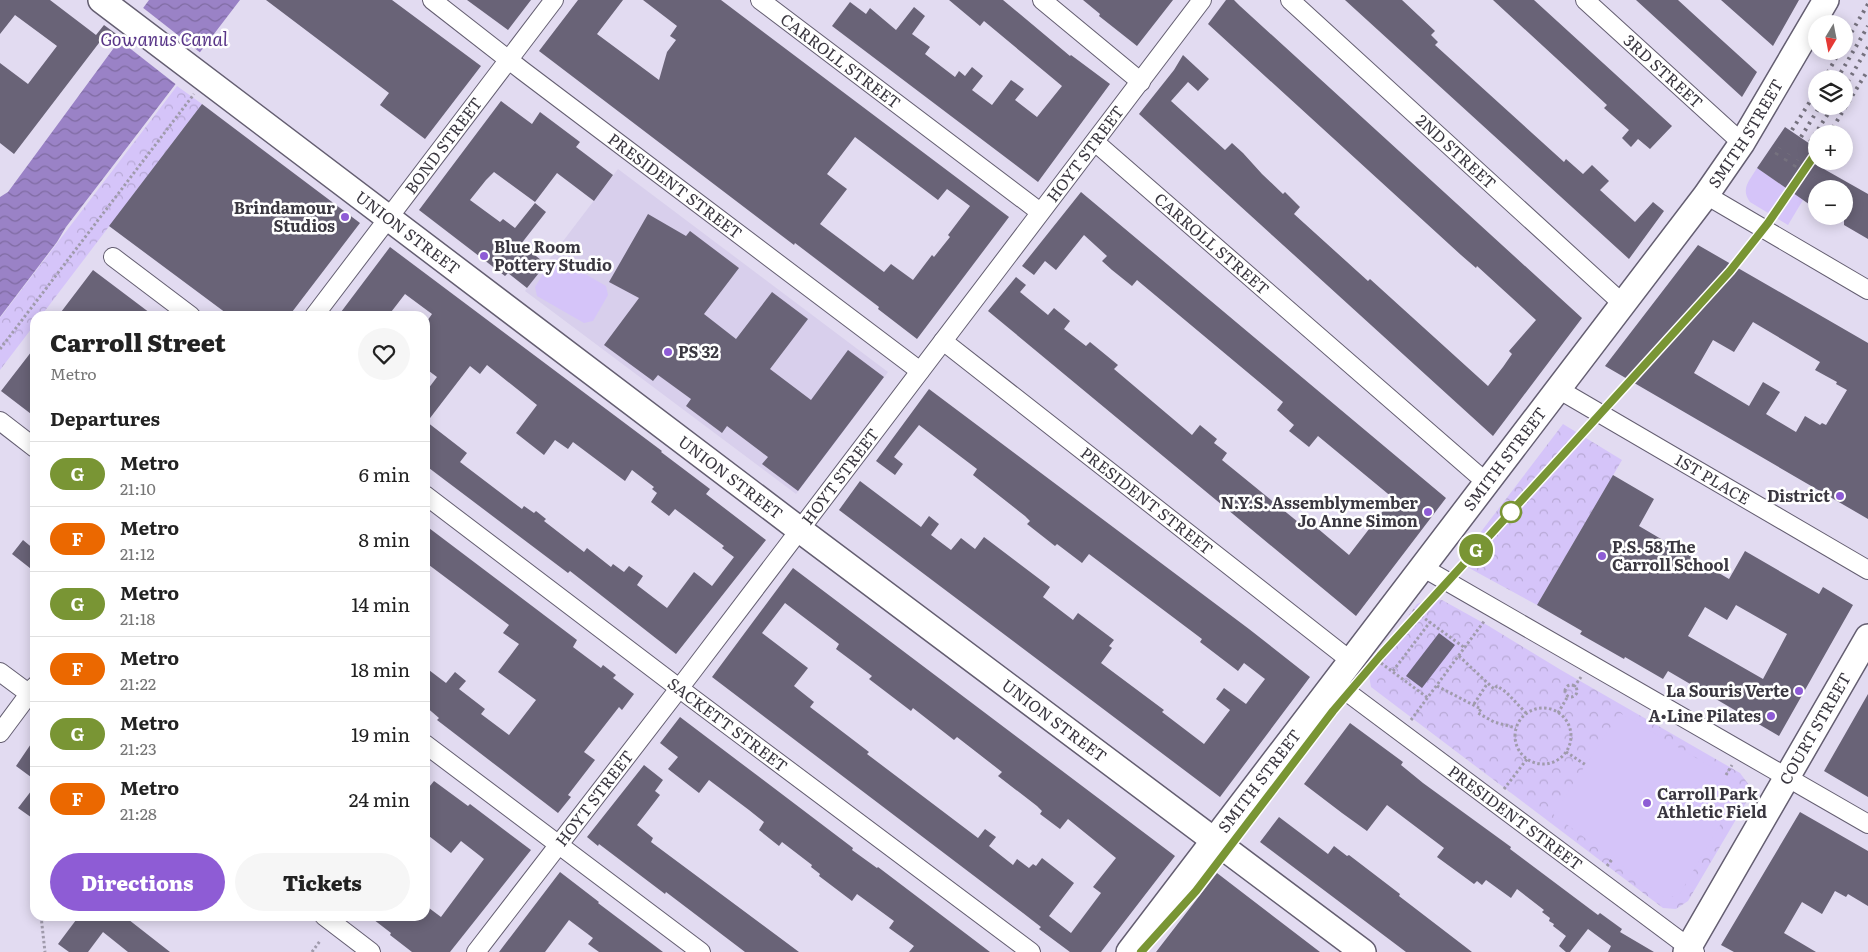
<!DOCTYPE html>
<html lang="en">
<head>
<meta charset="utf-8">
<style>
	body { margin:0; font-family:Literata,serif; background:#f6f6f6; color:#222; height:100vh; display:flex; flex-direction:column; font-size:19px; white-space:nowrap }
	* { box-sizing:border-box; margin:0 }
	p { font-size:16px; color:#767676 }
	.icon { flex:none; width:28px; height:28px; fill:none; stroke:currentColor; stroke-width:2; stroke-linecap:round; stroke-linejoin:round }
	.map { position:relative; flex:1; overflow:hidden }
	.drawer { position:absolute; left:30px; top:311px; width:400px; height:610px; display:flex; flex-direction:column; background:#fff; border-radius:15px; box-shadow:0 2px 12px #0003 }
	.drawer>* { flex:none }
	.badge { padding:0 10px; border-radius:16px; font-size:18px; line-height:32px }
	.needle { width:32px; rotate:190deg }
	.buttons { position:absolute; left:1808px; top:15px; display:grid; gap:10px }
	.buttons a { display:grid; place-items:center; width:45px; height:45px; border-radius:50%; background:#fff; box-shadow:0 2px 12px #0003; font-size:25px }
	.map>.badge { position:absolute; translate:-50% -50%; box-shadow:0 0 0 2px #fff }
	h2 { padding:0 20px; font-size:19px; line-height:45px }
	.round { display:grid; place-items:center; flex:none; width:52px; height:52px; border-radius:26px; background:#f6f6f6 }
	.headline { display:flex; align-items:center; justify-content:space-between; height:85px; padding:0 20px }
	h1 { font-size:24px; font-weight:800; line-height:38px }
	.action { display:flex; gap:10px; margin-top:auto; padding:10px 20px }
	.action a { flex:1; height:58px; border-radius:30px; background:#8e5cd5; color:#fff; font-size:20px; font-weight:800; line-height:58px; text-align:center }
	.action a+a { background:#f6f6f6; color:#222 }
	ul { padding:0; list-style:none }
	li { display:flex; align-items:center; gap:15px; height:65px; padding:0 20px; border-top:1px solid #e0e0e0 }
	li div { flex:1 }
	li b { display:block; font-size:19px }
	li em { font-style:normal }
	li .badge { min-width:55px; font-weight:700; text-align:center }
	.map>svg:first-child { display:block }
	.built { fill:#d8cfec }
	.park { fill:url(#park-crowns) }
	.garden { fill:#d5c4f9 }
	.water { fill:url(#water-waves) }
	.pier { fill:#e2dbf1 }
	.building { fill:#696377; fill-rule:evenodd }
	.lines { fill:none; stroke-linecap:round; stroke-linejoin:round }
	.street-casing { stroke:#645e71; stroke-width:20 }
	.secondary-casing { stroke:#645e71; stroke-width:28 }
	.path { stroke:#a09bac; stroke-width:3; stroke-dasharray:2.5 2.5; stroke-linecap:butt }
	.street { stroke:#fff; stroke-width:18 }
	.secondary { stroke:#fff; stroke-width:25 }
	.rail { stroke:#75717e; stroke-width:4; stroke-dasharray:2.5 5; stroke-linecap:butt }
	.line-casing { stroke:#fff; stroke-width:11 }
	.line { stroke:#799534; stroke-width:8 }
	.poi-dot { fill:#8e5cd5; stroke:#fff; stroke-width:2 }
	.stop-dot { fill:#fff; stroke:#799534; stroke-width:2.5 }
	.labels { text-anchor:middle; stroke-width:5; stroke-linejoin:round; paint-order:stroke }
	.street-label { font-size:16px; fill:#3a3740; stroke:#fff }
	.poi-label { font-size:16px; font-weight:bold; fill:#3a3740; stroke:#fff; text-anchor:end }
	.water-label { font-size:18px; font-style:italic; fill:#593688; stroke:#fff }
</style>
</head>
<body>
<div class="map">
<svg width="1868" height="952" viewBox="0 0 1868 952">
	<defs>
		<pattern id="park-crowns" width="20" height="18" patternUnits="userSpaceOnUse" patternTransform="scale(1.25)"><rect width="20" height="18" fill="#d5c4f9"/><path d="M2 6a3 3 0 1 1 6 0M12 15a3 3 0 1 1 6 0" fill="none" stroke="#b8a9d6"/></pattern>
		<pattern id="water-waves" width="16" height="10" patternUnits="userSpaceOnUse" patternTransform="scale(1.25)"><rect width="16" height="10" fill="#9a82c6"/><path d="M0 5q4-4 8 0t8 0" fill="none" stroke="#7f6ba2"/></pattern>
	</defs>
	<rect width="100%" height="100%" fill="#e2dbf1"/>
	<path class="built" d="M618,169l270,203 -92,122 -271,-203z"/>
	<path class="park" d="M177,86l25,18 -161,212h-6v8l-35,46v-52z
		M1563,424l59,36 -85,145 -79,-43z
		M1429,599l13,1 45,25 74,45 179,103 9,12 -1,14 -60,102 -12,8 -13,-1 -292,-221 -2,-11 4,-12 44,-60z"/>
	<path class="garden" d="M1757,168l46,32 -15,25 -38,-23c-10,-13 0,-22 7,-34z
		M555,259h4l47,27 2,9 -15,26 -9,2 -47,-27 -2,-9 16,-26z
		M1620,713l117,69 3,9 -61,104 -14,3 -112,-84z"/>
	<path class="water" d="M149,0h91l-174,227 -9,15 -57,75v-120l8,-5z"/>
	<path class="pier" d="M142,7l60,47 -24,32 -60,-47z"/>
	<path class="building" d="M0,0h50l46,35 8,-10 15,11 -8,11 -9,-8 -88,115 -14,-11v-80l28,21 29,-38 -42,-31 -15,19z
		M266,0h126l89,66 -56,73 -45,-34 9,-12z
		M467,0h64l-23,30z
		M578,0h45l-26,34 62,46 8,-28 9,-12 -6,-4 7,-10 -34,-26h78l288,217 -92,122 -39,-30 1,-2 -84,-64 -1,2 -255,-194zM855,137l83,63 9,-11 23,17 -22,29 2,2 -16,20 -2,-2 -19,25 -22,-16 -7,8 -64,-48 27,-35 -20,-15z
		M949,0h54l67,56 1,-1 39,29 -72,98 -206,-156 18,-24 16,12 4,-6 26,22 18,-23 11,9 -13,18 18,13 -5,7 30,23 4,-6 6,5 7,-9 11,9 -11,14 20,15 19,-25 13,9 -9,11 22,17 25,-31 -78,-65 -4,5z
		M1083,0h90l-36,46 -38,-30 1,-2z
		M1226,0h8l6,6 342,312 -89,118 -354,-322 35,-44 9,-15 26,24 -11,12 -10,-9 -17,19 54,49 7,-7 11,10 19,21 21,20 2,-2 15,15 -6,7 74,67 2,-2 118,107 15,-19 9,-13 -3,-3 27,-31 -59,-54 -1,2 -15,-13 -253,-231z
		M1345,0h57l33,31 -4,4 7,7 -3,3 129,117 2,-3 17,15 9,-9 17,16 -9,9 35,32 18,-20 11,9 -35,48z
		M1493,0h41l138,126 -22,23 -12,-10 -7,8 -9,-9 7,-8 -25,-22 3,-3z
		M1636,0h42l36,33 43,39 -15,25z
		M1721,0h78l-26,46z
		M501,101l31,23 8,-12 40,30 -4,5 37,28 -19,26 -37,-28 -22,29 -41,-30 -8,8 -16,20 30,22 3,-3 12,9 20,-25 11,9 -25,32 25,20 -19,24 -19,-15 -3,3 -86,-66z
		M202,104l158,119 -71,93h-59l-121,-90z
		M1785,127l31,21 -1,16 53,30v45l-24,-14v-36h-28v20l-59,-41z
		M1081,192l365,306 -90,118 -368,-305 28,-34 10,8 -6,7 28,23 6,-7 16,13 -6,8 22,17 4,-4 28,23 -4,4 78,66 8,-10 17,14 -3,4 13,10 -5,7 76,62 5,-6 46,39 44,-57 -75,-62 -9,11 -20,-16 5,-6 -17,-15 6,-8 -146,-122 -5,6 -20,-16 -10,-9 5,-5 -23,-21 -28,35 -11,-9 -11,14 -12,-9z
		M648,214l38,22 4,-5 49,37 -35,46 32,25 36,-47 36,27 -38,50 41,31 37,-50 36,27 -86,114 -36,-27 6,-7 -41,-31 -5,7 -36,-27 5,-7 -33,-24 -5,6 -49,-36 35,-47 -30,-16z
		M1698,245l170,98v176l-263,-153zM1753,322l67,40 -5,8 22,12 -1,2 11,6 -21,35 -4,-2 -2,2 -15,-9 -9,16 -30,-18 14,-22 -17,-10 -14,24 -55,-33 19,-33 21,12z
		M390,247l272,204 -1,1 49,37 -4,5 60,46 -90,114 -74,-58 -32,-25 -2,2 -143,-108v-72l12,-16 -12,-9v-44l7,-10 -27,-20 -17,22h-50zM487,365l50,40 -21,28 28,22 11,-15 13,9 5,-7 52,39 7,-11 22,17 -2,2 5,4 -6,9 18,14 6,-7 49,37 -2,2 12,9 -22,29 -18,-14 -27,36 -30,-23 6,-9 -14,-10 -5,6 -11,-8 -2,3 -24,-19 -3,4 -40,-31 2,-2 -10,-8 -2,2 -10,-7 -2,3 -62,-47 7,-9 -40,-31 43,-56 10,8z
		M93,270l61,46h-96z
		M35,347v70l-34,-26z
		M929,389l320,240 61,48 -90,120 -381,-287 21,-29 61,46 8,-11 10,8 -8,11 20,15 10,-12 14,11 9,-12 66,50 -7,10 30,23 5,-7 36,27 -5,6 3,2 -11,15 63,47 -2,2 42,32 26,-34 -14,-11 8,-11 22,16 9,-12 10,-13 -21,-16 -6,8 -38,-29 2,-3 -113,-85 -7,9 -25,-19 -2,2 -28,-22 3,-3 -5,-5 -52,-41 4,-6 -58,-44 -25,32 9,7 -8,11 -19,-14z
		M1613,475l41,24 -15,27 90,53 16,-28 74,43 4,-7 30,18 -74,131 -111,-65 -5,8 -38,-22 -1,2 -44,-25 2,-3 -45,-26zM1736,605l51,29 -24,45 -75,-43 17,-29 22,13z
		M425,525l152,115 -4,7 28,21 2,-3 13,10 -3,3 21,16 -12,16 -3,-3 -35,45 11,8 -27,35 3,2 -13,16 -121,-93 2,-2 -14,-12v-39l21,16 9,-11 11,9 -7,8 26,20 -4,5 28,21 27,-35 -38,-28 21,-28 -16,-11 6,-8 -84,-63z
		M23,540l12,10v22l-23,-18z
		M793,568l382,288 -74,96h-31l-31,-23 2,-2 -18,-14 -311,-236zM785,603l54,41 -3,5 36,27 -3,3 42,32 2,-3 41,32 3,-3 45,35 -4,4 39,30 5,5 -2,3 20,15 8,-10 48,39 -23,29 8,6 -30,40 -22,-17 25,-33 -32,-25 -6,8 -3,-2 -4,4 -12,-9 -4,6 -24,-19 7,-9 -11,-8 -7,9 -111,-84 2,-2 -59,-45 4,-5 -20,-16 14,-18 -46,-35z
		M1439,633l16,12 -33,43 -16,-12z
		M1868,694v103l-44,-26z
		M680,717l173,131 -1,2 25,18 1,-1 112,85h-81l5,-6 -25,-18 5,-7 -37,-27 -5,7 -33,-25 1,-2 -9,-7 1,-2 -30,-23 -3,4 -20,-16 5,-8 -15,-12 -40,-30 -10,13 -31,-24 10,-12 -18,-14z
		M1350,723l53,39 -2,3 22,18 88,64 -1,2 88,66 2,-2 22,16 -2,3 34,20h-46l3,-6 -23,-17 -18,23h-4l-7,-6 7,-10 -13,-10 1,-2 -5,-3 1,-3 -8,-6 2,-2 -27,-21 -6,9 -25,-18 -4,5 -5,-4 -3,3 -37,-27 7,-9 -57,-43 -20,26 -25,-18 -38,-29z
		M35,738v42l-19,-14z
		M644,765l19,15 -8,11 5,4 -23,30 16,13 -2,4 148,110h-54l-79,-60 -1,2 -66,-50 -1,2 -11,-9z
		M434,781l34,25 2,-2 61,46 -81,102h-38l-22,-17 1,-2 -22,-17h56v-11l16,12 43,-58 -23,-18 -10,12 -26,-20v-41z
		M35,786v34l-17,-12z
		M1800,812l68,39v55l-20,-12 -2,3 -11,-6 -13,23 -20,-12 -18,31 32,19h-82l-13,-7z
		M1279,817l49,37 6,-8 13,10 2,-1 51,39 -1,2 73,56h-66l-146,-110z
		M560,872l39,30 -1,1 65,49h-64l-11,-8 5,-6 -24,-18 -24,32h-46z
		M1217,873l13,10 90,69h-164z
		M79,916h45l46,36h-42l-25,-20 -15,20h-19l-11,-8z"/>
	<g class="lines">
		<defs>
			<g id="street">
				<path id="s1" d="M432,0l91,71 397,300"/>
				<path id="s2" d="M760,0l280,212"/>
				<path d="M1042,0l99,82"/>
				<path id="s3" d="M1290,0l333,304"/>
				<path id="s4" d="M1585,0l157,143"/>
				<path id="s5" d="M1095,142l392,341"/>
				<path d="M1706,195l162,95"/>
				<path d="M113,257l78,59"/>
				<path id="s6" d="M314,316l240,-316"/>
				<path id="s7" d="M943,341l408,320"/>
				<path id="s8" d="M1558,389l310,181"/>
				<path d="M0,421l35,27"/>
				<path id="s9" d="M425,495l267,203 339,254"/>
				<path d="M1422,567l446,257"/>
				<path d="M0,672l35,26"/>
				<path id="s10" d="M1335,683l360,269"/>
				<path d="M0,733l35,-47"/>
				<path d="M425,744l276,208"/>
				<path d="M324,916l47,36"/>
				<path id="s11" d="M476,952l215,-279 511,-673"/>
			</g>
			<g id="secondary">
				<path id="s12" d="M101,0l699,530 563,422"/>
				<path id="s13" d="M1129,952l577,-757 36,-52 84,-143"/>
				<path id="s14" d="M1686,952l182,-315"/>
			</g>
		</defs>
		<use href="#street" class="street-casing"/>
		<use href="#secondary" class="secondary-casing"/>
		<path class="path" d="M0,349l194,-255
			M1413,610l52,38
			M1459,656l35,33 3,-3 9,6 20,21
			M1377,660l51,38
			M1393,671l37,-49
			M1565 691a6 6 0 1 1 12 0a6 6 0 1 1-12 0Z
			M1437,686l44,23 -3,4 16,9 22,6
			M1574,687l7,-10
			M1474,704l13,-20
			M1515 736a28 28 0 1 1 56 0a28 28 0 1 1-56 0Z
			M1558,713l10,-17
			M1411,720l74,-100
			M1566,752l20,13
			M1726,775l6,-10
			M1504,789l23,-30
			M1607,866l6,-8
			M41,916l4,36
			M312,952l8,-11"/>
		<use href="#street" class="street"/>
		<use href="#secondary" class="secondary"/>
		<path class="rail" d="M1844,45l24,-41
			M1824,79l16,-28
			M1837,79l31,-53
			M1844,88l24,-41
			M1792,130l24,-38
			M1829,134l39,-64
			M1801,137l19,-31
			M1810,142l23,-36
			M1776,155l4,-7
			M1785,161l4,-7
			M1794,167l4,-7
			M1804,173l4,-6"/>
	</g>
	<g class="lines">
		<defs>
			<path id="line" d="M1141,952l55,-61 137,-180 47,-55 350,-385 38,-48 48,-70"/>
		</defs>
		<use href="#line" class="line-casing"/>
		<use href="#line" class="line"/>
	</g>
	<g class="poi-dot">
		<circle cx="345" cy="217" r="5"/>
		<circle cx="484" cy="256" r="5"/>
		<circle cx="668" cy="352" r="5"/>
		<circle cx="1840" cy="496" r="5"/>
		<circle cx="1428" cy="512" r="5"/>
		<circle cx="1602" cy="556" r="5"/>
		<circle cx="1799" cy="691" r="5"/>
		<circle cx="1771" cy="716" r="5"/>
		<circle cx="1647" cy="803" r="5"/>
	</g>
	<circle class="stop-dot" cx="1511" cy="512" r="10"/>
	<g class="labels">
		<g class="street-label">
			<text dy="6" stroke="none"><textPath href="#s2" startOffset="101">CARROLL STREET</textPath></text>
			<text dy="6" stroke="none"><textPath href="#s4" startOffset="106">3RD STREET</textPath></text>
			<text dy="6" stroke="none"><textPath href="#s13" startOffset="1025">SMITH STREET</textPath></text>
			<text dy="6" stroke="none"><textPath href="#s6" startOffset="214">BOND STREET</textPath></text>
			<text dy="6" stroke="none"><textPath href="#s3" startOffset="225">2ND STREET</textPath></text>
			<text dy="6" stroke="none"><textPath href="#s11" startOffset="1004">HOYT STREET</textPath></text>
			<text dy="6" stroke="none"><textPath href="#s1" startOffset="306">PRESIDENT STREET</textPath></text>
			<text dy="6" stroke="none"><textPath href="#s12" startOffset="385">UNION STREET</textPath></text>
			<text dy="6" stroke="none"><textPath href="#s5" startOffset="155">CARROLL STREET</textPath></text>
			<text dy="6" stroke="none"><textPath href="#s13" startOffset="620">SMITH STREET</textPath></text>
			<text dy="6" stroke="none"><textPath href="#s12" startOffset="790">UNION STREET</textPath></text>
			<text dy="6" stroke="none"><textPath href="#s11" startOffset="599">HOYT STREET</textPath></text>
			<text dy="6" stroke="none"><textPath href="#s8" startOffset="179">1ST PLACE</textPath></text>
			<text dy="6" stroke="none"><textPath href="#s7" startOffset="259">PRESIDENT STREET</textPath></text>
			<text dy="6" stroke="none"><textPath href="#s12" startOffset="1195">UNION STREET</textPath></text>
			<text dy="6" stroke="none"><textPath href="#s9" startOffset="380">SACKETT STREET</textPath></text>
			<text dy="6" stroke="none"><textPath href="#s14" startOffset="258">COURT STREET</textPath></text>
			<text dy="6" stroke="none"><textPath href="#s13" startOffset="215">SMITH STREET</textPath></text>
			<text dy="6" stroke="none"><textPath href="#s11" startOffset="194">HOYT STREET</textPath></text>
			<text dy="6" stroke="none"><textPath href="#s10" startOffset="225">PRESIDENT STREET</textPath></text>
		</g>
		<g class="poi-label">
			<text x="335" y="214">Brindamour<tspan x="335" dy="18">Studios</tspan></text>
			<text x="494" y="253" text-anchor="start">Blue Room<tspan x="494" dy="18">Pottery Studio</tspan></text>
			<text x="678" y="358" text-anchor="start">PS 32</text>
			<text x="1830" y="502">District</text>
			<text x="1418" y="509">N.Y.S. Assemblymember<tspan x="1418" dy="18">Jo Anne Simon</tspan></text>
			<text x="1612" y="553" text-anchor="start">P.S. 58 The<tspan x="1612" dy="18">Carroll School</tspan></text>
			<text x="1789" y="697">La Souris Verte</text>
			<text x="1761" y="722">A•Line Pilates</text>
			<text x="1657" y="800" text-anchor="start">Carroll Park<tspan x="1657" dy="18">Athletic Field</tspan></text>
		</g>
		<g class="water-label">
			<text x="164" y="46">Gowanus Canal</text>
		</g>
	</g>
</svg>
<div class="buttons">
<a><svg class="needle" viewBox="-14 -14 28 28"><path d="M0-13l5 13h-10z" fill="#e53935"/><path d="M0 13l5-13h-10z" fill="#767676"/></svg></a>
<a><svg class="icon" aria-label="layers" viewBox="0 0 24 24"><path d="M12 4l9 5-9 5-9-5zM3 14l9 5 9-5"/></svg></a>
<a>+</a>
<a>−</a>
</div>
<b class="badge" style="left:1476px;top:550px;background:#799534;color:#fff">G</b>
<section class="drawer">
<div class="headline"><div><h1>Carroll Street</h1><p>Metro</p></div><a class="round"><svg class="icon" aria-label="heart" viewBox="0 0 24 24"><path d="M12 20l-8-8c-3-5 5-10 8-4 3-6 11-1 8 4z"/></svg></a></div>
<h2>Departures</h2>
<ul>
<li><span class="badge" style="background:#799534;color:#fff">G</span><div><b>Metro</b><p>21:10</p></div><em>6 min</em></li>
<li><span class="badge" style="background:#eb6800;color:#fff">F</span><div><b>Metro</b><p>21:12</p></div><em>8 min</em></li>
<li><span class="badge" style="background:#799534;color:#fff">G</span><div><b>Metro</b><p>21:18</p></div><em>14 min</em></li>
<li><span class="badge" style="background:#eb6800;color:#fff">F</span><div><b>Metro</b><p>21:22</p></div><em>18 min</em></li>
<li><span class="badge" style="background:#799534;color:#fff">G</span><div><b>Metro</b><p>21:23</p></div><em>19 min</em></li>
<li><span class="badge" style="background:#eb6800;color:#fff">F</span><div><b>Metro</b><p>21:28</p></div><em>24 min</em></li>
</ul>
<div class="action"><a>Directions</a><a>Tickets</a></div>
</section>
</div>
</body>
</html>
